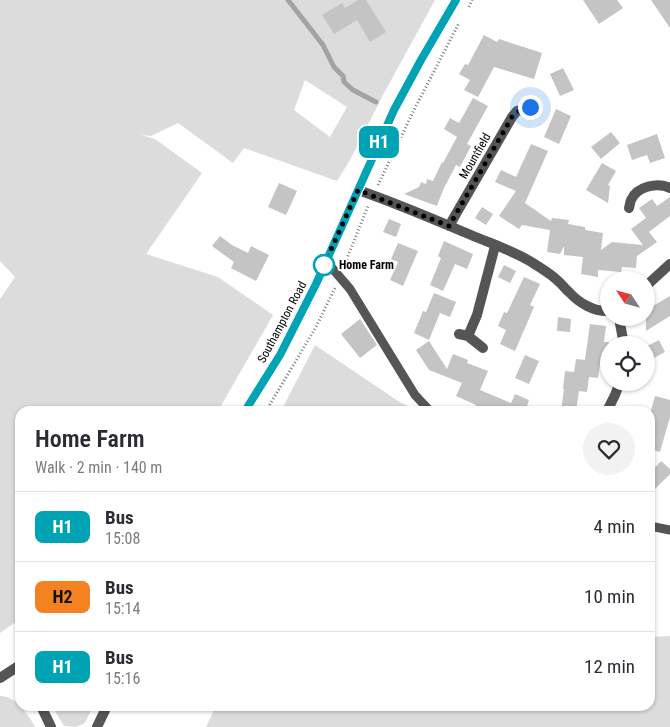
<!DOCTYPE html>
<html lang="en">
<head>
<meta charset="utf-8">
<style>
	body { margin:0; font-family:"Roboto Condensed",sans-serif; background:#f2f2f3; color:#2b2b33; height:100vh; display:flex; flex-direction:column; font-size:19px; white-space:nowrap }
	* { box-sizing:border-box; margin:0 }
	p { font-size:16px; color:#7c7c81 }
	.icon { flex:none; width:28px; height:28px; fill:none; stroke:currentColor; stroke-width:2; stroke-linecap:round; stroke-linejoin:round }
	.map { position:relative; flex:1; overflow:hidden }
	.details { position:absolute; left:15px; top:406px; width:640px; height:305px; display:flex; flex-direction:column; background:#fff; border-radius:15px; box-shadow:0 1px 4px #0004 }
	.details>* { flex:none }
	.badge { padding:0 10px; border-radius:8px; font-size:18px; line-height:32px }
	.needle { width:32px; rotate:306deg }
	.tools { position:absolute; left:600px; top:271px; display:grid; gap:10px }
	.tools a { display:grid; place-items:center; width:55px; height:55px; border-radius:50%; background:#fff; box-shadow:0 1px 4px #0004; font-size:25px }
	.you { position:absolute; width:25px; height:25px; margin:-12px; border:4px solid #fff; border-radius:50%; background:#1a73e8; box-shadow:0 0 0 8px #1a73e833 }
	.map>.badge { position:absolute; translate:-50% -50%; box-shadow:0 0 0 2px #fff }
	.round { display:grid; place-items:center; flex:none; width:52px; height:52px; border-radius:26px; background:#f2f2f3 }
	.overview { display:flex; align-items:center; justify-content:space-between; height:85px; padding:0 20px }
	h1 { font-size:24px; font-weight:600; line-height:38px }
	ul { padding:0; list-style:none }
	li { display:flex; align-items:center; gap:15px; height:70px; padding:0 20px; border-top:1px solid #e1e1e2 }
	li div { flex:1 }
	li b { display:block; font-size:19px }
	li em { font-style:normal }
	li .badge { min-width:55px; font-weight:700; text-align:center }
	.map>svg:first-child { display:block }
	.green { fill:#dcdcdc; fill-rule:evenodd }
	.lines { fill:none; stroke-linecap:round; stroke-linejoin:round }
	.stream { stroke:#a3a3a3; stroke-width:5 }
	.building { fill:#c4c4c4 }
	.path { stroke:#777; stroke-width:3; stroke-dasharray:1 2.5; stroke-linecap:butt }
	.service { stroke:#555; stroke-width:9 }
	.minor { stroke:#555; stroke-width:10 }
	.tertiary { stroke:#555; stroke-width:10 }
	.line-casing { stroke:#fff; stroke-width:11 }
	.line { stroke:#00a3b4; stroke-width:8 }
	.walk { stroke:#000; stroke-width:5; stroke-dasharray:0 9 }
	.stop-dot { fill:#fff; stroke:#00a3b4; stroke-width:2.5 }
	.labels { text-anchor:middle; stroke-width:4; stroke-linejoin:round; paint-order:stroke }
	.street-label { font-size:12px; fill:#000; stroke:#fff }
	.stop-label { font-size:12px; font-weight:bold; fill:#000; stroke:#fff; text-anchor:start }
</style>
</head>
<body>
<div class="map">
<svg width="670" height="727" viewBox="0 0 670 727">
	<rect width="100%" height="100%" fill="#fff"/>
	<path class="green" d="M0,0h435l-52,95 -33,65 -13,21 -93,-33 -11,15 -55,-40 -27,13 -10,-1 14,4 47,34 -56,81 72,23 55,38 -55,96h-198v208l-20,14v-334l15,-22 -15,-16zM305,80l42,27 -17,30 -36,-27z
		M315,345l83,56 19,10h-136z
		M670,636v91h-464l10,-21h434v-69z
		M0,696c15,-1 29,19 35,31h-35z
		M52,706h41l-8,17 -9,4 -12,-1z"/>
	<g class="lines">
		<path class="stream" d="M288,0l35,45 11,22 9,9 1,6 9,8 23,12"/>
	</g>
	<path class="building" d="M358,0h8l20,32 -16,10 -13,-22 -23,14 -12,-19 20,-12 3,5z
		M583,0h34l6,8 -24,16z
		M651,0h19v28z
		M484,35l13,7 2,-3 43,14 -8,26 -40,-12 -16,30 -14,-7 6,-10 -11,-6 6,-10 3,1z
		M563,68l11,22 -14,6 -10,-22z
		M473,98l15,8 -21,38 4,2 -11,21 -4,-2 -13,25 -6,16 -33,-12 15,-7 2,-5 5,2 1,-5 6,2 9,-19 1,1 14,-26 -13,-8 6,-11 9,5z
		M556,109l15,7 -12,28 -15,-7z
		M611,132l9,11 -19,16 -10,-12z
		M657,134l8,24 -15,5 -3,-8 -15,5 -5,-15z
		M531,144l17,7 -23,52 26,18 1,-3 17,2 -1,4 17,3v3l18,3 -2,17 11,-8 31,3 -12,-16 15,-11 -7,-10 13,-9 5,7 13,-9v19l-21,16 8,10 -20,14 -1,12 -14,-1 -1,5 -23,-2v7l-17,-3 2,-17 -19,-2v-9l-4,8 -13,-2 3,-22 -28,-5 -3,4 -20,-13 17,-25 -21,-9 6,-12 15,7z
		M602,163l14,8 -8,14 2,1 -2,17 -22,-13z
		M279,183l18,8 -11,24 -18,-8z
		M482,207l11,7 -7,11 -11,-7z
		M389,219l12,5 -5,13 -13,-5z
		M220,236l12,9 16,8 3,-7 18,9 -13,26 -25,-13 3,-6 -22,-16z
		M444,241l29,13 -6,15 -12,-5 -12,27 -13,-6 11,-27 -3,-2z
		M398,243l20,8 -15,35 -13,-6 8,-18 -7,-3z
		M504,265l12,6 -6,12 -12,-6z
		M524,277l16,7 -10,21 4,2 -19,44 -15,-7 6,-14 -8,-4 6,-14 3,1z
		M434,293l22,9 -6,15 -10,-4 -11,27 -15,-7 9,-22 3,1z
		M670,296v20l-24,15v-21z
		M558,317l13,2 -1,13 -13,-1z
		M360,319l17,26 -17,13 -19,-24z
		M590,324l16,2 -2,16h5v16l-8,-1 -3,21 -9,-1 -2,15 -8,-1 -3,20h-15l3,-22h-1l2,-18 9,1 2,-13 9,1z
		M659,340l6,12 -11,6 -7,-12z
		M429,341l18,28 6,-15 15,6 -1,3 21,8 -8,19 31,13 4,-9 14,6 -3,9 5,2h-58l3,-6 -20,-9 6,-13 -33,-13 -13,-20z
		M525,355l14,6 -10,23 -14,-6z
		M655,396l15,4v17l-10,35 -10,-3v-35z
		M661,461l9,8v5l-20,20v-21z"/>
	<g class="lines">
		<path class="path" d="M469,7l3,-7
			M378,185l37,-77 44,-85
			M344,266l24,-60
			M266,411l50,-84 19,-39"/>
		<path class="service" d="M326,261l24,28 65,106 15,16
			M650,526l20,4"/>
		<path class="minor" d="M358,190c38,13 75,29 113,45 21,9 43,16 62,28 9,6 18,11 25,18 4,3 7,8 11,11 10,11 25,20 40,19
			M629,208c1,-3 1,-6 2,-8 6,-14 27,-18 39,-12
			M449,226l63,-109 5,-6 13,-4
			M646,286l24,-22
			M619,318l5,27
			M459,334l9,2 9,-21 18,-69
			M468,336l15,12
			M607,411l8,-16 5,-13
			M97,727l10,-21"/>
		<path class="tertiary" d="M245,411l35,-56 36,-71 78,-174 27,-50 35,-60
			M0,678l20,-13
			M41,706l10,21"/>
	</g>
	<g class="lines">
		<defs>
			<path id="line" d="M245,411l35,-56 36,-71 78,-174 27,-50 35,-60"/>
		</defs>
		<use href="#line" class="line-casing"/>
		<use href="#line" class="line"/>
		<path class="walk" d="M324,265l34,-75 91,36 63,-109 5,-5 13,-5"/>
	</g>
	<circle class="stop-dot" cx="324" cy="265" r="10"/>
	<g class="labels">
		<g class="street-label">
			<text transform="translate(475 156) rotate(-60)" y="4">Mountfield</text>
			<text transform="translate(282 322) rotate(-62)" y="4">Southampton Road</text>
		</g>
		<g class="stop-label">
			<text x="339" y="269">Home Farm</text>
		</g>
	</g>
</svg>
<div class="tools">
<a><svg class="needle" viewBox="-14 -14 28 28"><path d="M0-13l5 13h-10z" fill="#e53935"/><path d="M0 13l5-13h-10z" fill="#7c7c81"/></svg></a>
<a><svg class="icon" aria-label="locate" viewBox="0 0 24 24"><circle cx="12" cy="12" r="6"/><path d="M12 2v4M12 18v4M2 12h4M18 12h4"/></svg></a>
</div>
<div class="you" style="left:530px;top:107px"></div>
<b class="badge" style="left:379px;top:142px;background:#00a3b4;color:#fff">H1</b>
<section class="details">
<div class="overview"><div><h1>Home Farm</h1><p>Walk · 2 min · 140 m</p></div><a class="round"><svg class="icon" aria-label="heart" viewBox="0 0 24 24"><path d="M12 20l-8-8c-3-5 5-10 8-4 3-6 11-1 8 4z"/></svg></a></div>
<ul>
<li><span class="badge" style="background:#00a3b4;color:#fff">H1</span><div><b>Bus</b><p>15:08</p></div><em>4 min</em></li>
<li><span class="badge" style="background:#f58220;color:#111">H2</span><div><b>Bus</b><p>15:14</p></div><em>10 min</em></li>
<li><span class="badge" style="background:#00a3b4;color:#fff">H1</span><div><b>Bus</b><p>15:16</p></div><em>12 min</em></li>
</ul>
</section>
</div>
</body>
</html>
